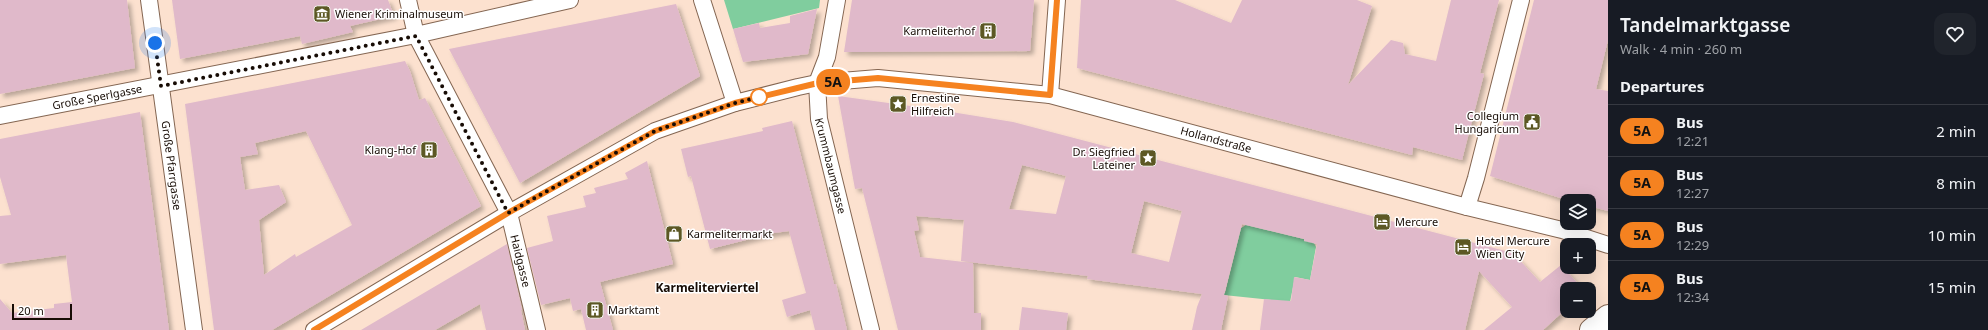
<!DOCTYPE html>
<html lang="en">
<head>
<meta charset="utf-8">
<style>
	body { margin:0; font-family:"Noto Sans",sans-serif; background:#20242c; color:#f1f3f6; height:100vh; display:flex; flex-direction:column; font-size:15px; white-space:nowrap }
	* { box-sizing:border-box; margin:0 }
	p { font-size:13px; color:#9ea1a6 }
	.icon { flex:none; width:22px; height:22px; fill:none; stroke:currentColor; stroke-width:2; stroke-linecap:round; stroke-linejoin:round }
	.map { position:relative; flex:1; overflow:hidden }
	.details { display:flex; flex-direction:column; background:#171b24; width:380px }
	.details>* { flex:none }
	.badge { padding:0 8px; border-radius:13px; font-size:14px; line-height:26px }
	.buttons { position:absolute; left:1560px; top:194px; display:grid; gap:8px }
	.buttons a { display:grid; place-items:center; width:36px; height:36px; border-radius:8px; background:#171b24; box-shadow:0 4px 16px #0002; font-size:20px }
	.scale { position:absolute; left:12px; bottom:10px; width:60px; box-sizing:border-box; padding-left:4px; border:2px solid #170c05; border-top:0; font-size:11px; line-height:14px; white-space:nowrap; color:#170c05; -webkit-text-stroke:3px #fff; paint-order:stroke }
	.you { position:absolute; width:20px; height:20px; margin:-10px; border:3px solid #fff; border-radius:50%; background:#1a73e8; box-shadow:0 0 0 6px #1a73e833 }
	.map>.badge { position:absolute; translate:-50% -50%; box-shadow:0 0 0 2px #fff }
	h2 { padding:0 12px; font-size:15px; line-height:36px }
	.round { display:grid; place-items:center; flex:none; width:42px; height:42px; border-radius:12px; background:#20242c }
	.headline { display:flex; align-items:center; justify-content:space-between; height:68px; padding:0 12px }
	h1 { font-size:19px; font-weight:600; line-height:30px }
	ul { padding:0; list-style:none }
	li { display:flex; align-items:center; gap:12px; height:52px; padding:0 12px; border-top:1px solid #363941 }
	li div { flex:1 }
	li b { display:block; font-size:15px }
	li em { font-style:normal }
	li .badge { min-width:44px; font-weight:700; text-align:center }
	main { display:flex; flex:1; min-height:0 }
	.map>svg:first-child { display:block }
	.green { fill:#80cd9e }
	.building { fill:#e0b9ca; fill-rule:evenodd; filter:url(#shadow) }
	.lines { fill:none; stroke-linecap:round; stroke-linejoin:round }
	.street-casing { stroke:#846652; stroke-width:18 }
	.primary-casing { stroke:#846652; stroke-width:24 }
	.street { stroke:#fff; stroke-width:16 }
	.primary { stroke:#fff; stroke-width:22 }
	.line-casing { stroke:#fff; stroke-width:9 }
	.line { stroke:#f58220; stroke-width:6 }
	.walk { stroke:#170c05; stroke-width:4; stroke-dasharray:0 7.2 }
	.stop-dot { fill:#fff; stroke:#f58220; stroke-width:2 }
	.labels { text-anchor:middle; stroke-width:3; stroke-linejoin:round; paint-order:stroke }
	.poi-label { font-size:11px; fill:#170c05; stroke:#fff; text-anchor:start }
	.street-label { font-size:11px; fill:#170c05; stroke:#fff }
	.neighbourhood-label { font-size:12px; font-weight:bold; fill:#170c05; stroke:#fff }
</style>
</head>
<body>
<main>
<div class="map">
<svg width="1608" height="330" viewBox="0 0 1608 330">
	<defs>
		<filter id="shadow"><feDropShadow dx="3.5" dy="3.5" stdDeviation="2" flood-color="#0004"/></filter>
	</defs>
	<rect width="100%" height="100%" fill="#fce1cf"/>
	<path class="green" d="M724,0h96l-1,8 -86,21z
		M1246,225l58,14 10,4 2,4 -6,33 -15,-3 -5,25 -76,-8 11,-1 16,-65z"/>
	<path class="building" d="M0,0h127l8,68 -135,26z
		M172,0h216l6,16 -44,10 3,6 -51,12 -2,-8 -120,23z
		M852,0h182l-4,51 -186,1z
		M1081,0h94l56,23 11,-23h115l15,6 -24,79 43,-45 12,3 2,11 31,7 15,-61h48l-19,73 4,1 -22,86 -49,-13 -1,8 -335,-87z
		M1534,0h74v40l-12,49 12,2v120l-19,-5v-5h-19l-80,-25z
		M676,4l24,72 -180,107 -71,-134z
		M817,9l-9,45 -65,8 -10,-33 26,-6 1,5 30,-5v-7z
		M405,61l5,10 9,29 6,-2 56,108 -209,124h-58l-29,-226zM306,131l46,94 -56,32 -1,-3 -31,21 -5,-55 27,-18 -7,-17 -34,5 -5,-33 18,-3 -3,-11z
		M838,96l101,14 74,12 500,131 27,29 21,-17 22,24h-16v19l-24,22h-59l28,-23 -33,-36 -14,59h-205l4,-31 27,2 3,-24 16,3 7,-36 -13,-3v-2l-62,-15 -18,71 4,1 -7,34h-29l5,-23 5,-13 -115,-15 1,-3 -127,-15 3,-41 -48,-4 3,14 -5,1 6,26 53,6 1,50h7v17h-83l-36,-142 -7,1zM1022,165l44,11 -10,38 -47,-5zM1144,201l38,10 -13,51 -38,-9z
		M140,112l29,218h-169v-31l12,14 42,-5v-4l18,-2 -6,-47 -66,9v-48l11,-1 -11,-38v-38z
		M792,121l42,163h2l11,46h-32l-5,-20 -23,7 -5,-17 24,-7 -17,-62 -15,2 -64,16 -19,-73 -3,1 -7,-28 82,-18 -1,-3z
		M647,161l26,103 -73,18 13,48h-27l-5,-21 -8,2 -3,-13 -29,7 -14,-57 26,-7 -6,-25 39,-9 -3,-11 13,-3 -2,-5 34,-9 -3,-6z
		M507,244l15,66h-1l4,20h-39l-6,-26 -45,26h-74z
		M1022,307l46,6 -2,17h-47z"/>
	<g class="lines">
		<defs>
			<g id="street">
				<path id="s1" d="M149,0l45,330"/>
				<path id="s2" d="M408,0l8,35 93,178 28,117"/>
				<path d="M702,0l33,103"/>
				<path id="s3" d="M837,0l-10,57 -10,26 2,36 52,211"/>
				<path d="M1050,95l7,-95"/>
				<path id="s4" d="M0,116l416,-81 154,-35"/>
				<path d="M1467,207l9,-29 45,-178"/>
				<path id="s5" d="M314,330l195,-117 146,-82 80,-28 63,-16 19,-4 61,-5 172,17 417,112 95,23 46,15"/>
			</g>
			<path id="primary" d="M1591,330l17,-14"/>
		</defs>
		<use href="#street" class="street-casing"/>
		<use href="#primary" class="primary-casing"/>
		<use href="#street" class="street"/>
		<use href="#primary" class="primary"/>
	</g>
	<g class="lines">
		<defs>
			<path id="line" d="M314,330l194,-117 147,-82 80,-28 83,-20 60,-5 172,17 7,-95"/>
		</defs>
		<use href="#line" class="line-casing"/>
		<use href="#line" class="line"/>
		<path class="walk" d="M155,43l6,43 255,-50 92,177 147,-82 80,-28 24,-6"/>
	</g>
	<defs>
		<symbol id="museum-square" viewBox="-11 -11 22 22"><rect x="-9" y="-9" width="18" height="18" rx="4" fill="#5c5824" stroke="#fff"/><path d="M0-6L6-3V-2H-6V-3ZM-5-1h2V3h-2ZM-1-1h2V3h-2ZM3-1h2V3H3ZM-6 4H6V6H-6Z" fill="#fff"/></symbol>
		<symbol id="building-square" viewBox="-11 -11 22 22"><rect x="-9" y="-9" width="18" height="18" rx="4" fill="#5c5824" stroke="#fff"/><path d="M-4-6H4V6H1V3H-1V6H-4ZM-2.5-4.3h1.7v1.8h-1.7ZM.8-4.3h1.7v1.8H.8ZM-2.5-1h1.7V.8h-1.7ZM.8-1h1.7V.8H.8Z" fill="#fff"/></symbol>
		<symbol id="sight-square" viewBox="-11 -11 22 22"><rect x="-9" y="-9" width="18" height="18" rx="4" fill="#5c5824" stroke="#fff"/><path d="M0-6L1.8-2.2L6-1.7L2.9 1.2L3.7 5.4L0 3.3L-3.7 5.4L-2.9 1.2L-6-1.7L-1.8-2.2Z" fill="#fff"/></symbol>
		<symbol id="civic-square" viewBox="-11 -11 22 22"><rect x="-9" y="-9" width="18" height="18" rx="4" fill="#5c5824" stroke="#fff"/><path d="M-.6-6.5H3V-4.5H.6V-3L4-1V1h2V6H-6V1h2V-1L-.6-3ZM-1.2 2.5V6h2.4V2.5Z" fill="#fff"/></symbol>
		<symbol id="hotel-square" viewBox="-11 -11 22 22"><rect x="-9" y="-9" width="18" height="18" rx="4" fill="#5c5824" stroke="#fff"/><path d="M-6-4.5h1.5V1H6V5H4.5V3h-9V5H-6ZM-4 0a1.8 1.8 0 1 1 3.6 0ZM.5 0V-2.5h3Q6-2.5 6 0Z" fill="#fff"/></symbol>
		<symbol id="shop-square" viewBox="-11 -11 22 22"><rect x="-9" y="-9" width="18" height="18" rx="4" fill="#5c5824" stroke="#fff"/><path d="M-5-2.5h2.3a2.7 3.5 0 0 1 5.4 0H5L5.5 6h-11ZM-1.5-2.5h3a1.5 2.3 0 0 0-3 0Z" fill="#fff"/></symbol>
	</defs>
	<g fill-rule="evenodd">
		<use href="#museum-square" x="312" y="4" width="20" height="20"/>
		<use href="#building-square" x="978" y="21" width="20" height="20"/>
		<use href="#sight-square" x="888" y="94" width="20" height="20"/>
		<use href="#civic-square" x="1522" y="112" width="20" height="20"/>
		<use href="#building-square" x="419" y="140" width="20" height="20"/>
		<use href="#sight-square" x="1138" y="148" width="20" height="20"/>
		<use href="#hotel-square" x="1372" y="212" width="20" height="20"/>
		<use href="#shop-square" x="664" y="224" width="20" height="20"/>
		<use href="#hotel-square" x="1453" y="237" width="20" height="20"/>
		<use href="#building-square" x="585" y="300" width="20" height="20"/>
	</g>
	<circle class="stop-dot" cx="759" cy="97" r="8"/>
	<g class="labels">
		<g class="poi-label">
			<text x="335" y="18">Wiener Kriminalmuseum</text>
			<text x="975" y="35" text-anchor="end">Karmeliterhof</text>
			<text x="911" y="102">Ernestine<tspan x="911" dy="13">Hilfreich</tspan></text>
			<text x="1519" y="120" text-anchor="end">Collegium<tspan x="1519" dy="13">Hungaricum</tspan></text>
			<text x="416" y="154" text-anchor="end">Klang-Hof</text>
			<text x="1135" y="156" text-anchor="end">Dr. Siegfried<tspan x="1135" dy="13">Lateiner</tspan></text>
			<text x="1395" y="226">Mercure</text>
			<text x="687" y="238">Karmelitermarkt</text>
			<text x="1476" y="245">Hotel Mercure<tspan x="1476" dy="13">Wien City</tspan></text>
			<text x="608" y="314">Marktamt</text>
		</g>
		<g class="street-label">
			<text dy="4" stroke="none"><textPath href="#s4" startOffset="99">Große Sperlgasse</textPath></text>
			<text dy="4" stroke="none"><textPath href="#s5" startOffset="970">Hollandstraße</textPath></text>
			<text dy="4" stroke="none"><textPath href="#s1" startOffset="167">Große Pfarrgasse</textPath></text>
			<text dy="4" stroke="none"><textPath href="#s3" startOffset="170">Krummbaumgasse</textPath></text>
			<text dy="4" stroke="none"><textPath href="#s2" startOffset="286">Haidgasse</textPath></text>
		</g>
		<g class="neighbourhood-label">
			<text x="707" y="292">Karmeliterviertel</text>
		</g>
	</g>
</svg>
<div class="buttons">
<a><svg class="icon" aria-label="layers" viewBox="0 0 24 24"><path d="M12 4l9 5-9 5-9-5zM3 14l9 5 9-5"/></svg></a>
<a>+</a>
<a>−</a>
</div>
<div class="scale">20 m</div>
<div class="you" style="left:155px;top:43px"></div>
<b class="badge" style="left:833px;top:82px;background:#f58220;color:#111">5A</b>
</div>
<section class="details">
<div class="headline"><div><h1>Tandelmarktgasse</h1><p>Walk · 4 min · 260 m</p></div><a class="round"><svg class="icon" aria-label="heart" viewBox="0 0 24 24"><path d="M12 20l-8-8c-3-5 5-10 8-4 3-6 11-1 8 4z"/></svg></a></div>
<h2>Departures</h2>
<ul>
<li><span class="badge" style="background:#f58220;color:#111">5A</span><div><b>Bus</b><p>12:21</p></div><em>2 min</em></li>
<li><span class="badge" style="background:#f58220;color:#111">5A</span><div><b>Bus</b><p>12:27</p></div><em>8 min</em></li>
<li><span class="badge" style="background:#f58220;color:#111">5A</span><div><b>Bus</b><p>12:29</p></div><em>10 min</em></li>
<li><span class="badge" style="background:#f58220;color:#111">5A</span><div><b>Bus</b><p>12:34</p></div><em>15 min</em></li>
</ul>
</section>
</main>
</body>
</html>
